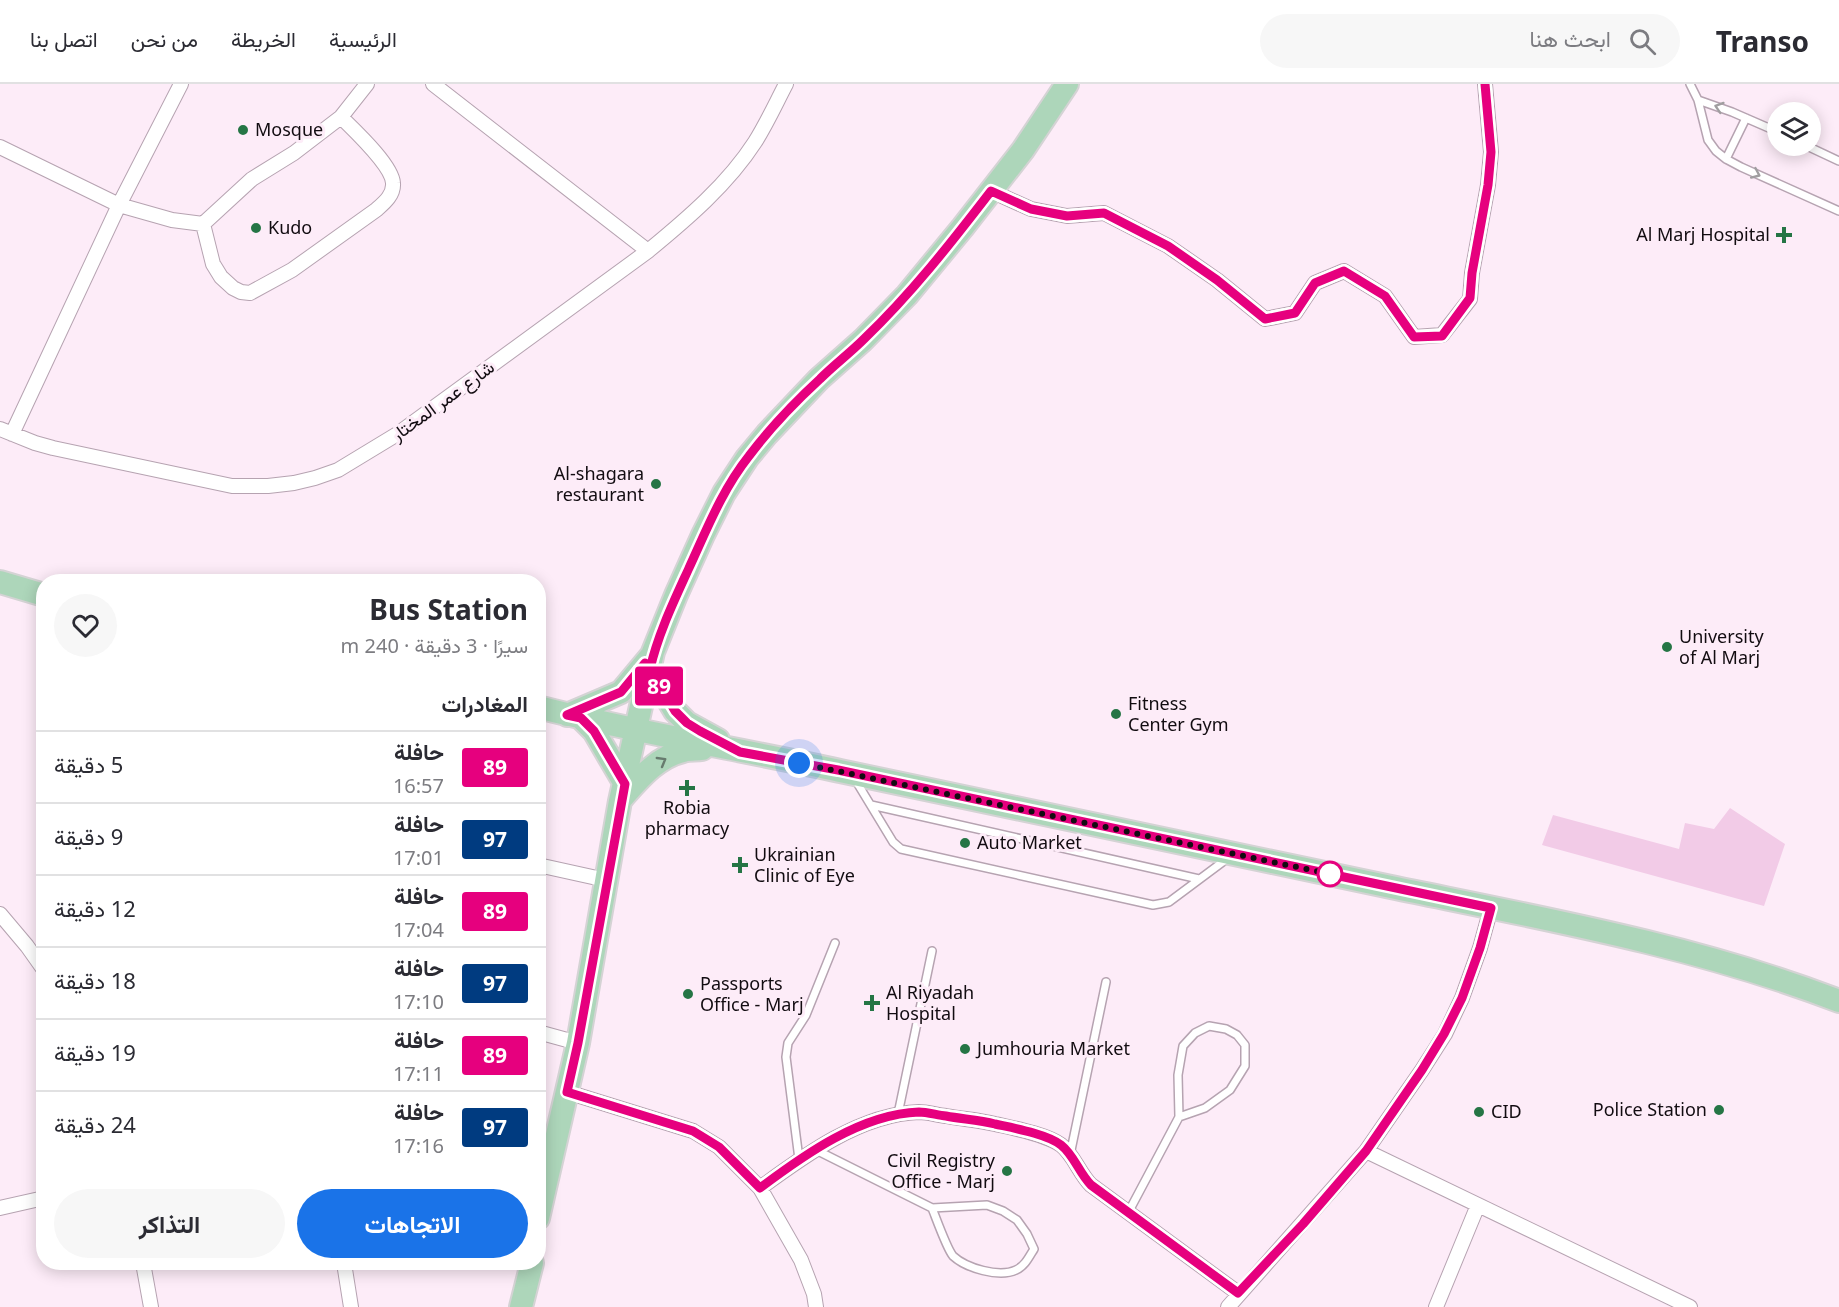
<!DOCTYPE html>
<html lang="ar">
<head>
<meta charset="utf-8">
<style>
	body { margin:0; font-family:"Noto Sans",Vazirmatn,sans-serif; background:#f7f7f7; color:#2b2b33; direction:rtl; height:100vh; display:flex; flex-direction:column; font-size:22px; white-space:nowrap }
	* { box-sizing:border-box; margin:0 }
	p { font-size:20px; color:#7c7c81 }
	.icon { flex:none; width:33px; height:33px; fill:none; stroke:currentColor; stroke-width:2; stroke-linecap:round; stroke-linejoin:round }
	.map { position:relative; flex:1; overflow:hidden; direction:ltr }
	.sheet { position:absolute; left:36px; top:490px; width:510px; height:696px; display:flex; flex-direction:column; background:#fff; border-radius:24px; box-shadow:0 3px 15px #0003; direction:rtl }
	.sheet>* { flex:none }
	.badge { padding:0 12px; border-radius:4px; font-size:21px; line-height:39px }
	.tools { position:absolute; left:1767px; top:18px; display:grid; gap:12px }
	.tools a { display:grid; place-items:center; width:54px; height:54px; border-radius:50%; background:#fff; box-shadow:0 3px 15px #0003; font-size:30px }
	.you { position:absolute; width:30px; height:30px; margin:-15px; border:4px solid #fff; border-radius:50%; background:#1a73e8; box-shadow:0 0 0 9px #1a73e833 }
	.map>.badge { position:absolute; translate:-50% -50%; box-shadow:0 0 0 3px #fff }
	h2 { padding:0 18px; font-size:22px; line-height:54px }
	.round { display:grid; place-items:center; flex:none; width:63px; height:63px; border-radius:32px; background:#f7f7f7 }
	.headline { display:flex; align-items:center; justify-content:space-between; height:102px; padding:0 18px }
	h1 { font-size:28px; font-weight:700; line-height:45px }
	.button { display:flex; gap:12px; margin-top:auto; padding:12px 18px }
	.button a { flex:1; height:69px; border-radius:36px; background:#1a73e8; color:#fff; font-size:24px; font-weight:700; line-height:69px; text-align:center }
	.button a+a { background:#f7f7f7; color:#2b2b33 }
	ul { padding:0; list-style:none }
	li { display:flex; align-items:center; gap:18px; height:72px; padding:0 18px; border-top:2px solid #e1e1e2 }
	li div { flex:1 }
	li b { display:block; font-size:22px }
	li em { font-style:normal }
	li .badge { min-width:66px; font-weight:700; text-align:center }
	header { display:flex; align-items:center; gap:36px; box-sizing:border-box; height:84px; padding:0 30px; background:#fff; border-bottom:2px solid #e1e1e2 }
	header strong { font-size:28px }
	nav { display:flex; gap:33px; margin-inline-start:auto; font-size:21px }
	.search { width:420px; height:54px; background:#f7f7f7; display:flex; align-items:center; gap:15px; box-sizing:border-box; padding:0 21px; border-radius:33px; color:#7c7c81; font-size:22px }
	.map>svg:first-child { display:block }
	.green { fill:#f2cbe7 }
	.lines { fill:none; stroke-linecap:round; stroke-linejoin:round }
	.lane-casing { stroke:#b6a3b1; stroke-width:10 }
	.street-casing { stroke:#b6a3b1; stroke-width:16 }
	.primary-casing { stroke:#d4d3d4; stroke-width:26 }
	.lane { stroke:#fff; stroke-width:7 }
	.street { stroke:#fff; stroke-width:14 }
	.primary { stroke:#add6ba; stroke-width:22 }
	.oneway { stroke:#a09ea0 }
	.oneway2 { stroke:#677b6e }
	.line-casing { stroke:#fff; stroke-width:14 }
	.line { stroke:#e6007e; stroke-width:9 }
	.walk { stroke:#120c11; stroke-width:6; stroke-dasharray:0 10.8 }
	.poi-dot { fill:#257545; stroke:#fdecf8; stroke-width:2 }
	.stop-dot { fill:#fff; stroke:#e6007e; stroke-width:3 }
	.labels { text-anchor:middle; stroke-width:6; stroke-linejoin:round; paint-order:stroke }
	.poi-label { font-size:18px; fill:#120c11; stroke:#fdecf8; text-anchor:start }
	.street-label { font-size:18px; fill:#120c11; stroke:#fdecf8 }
</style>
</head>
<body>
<header>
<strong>Transo</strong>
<div class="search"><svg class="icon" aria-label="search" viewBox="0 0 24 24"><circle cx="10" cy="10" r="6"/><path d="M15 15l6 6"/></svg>ابحث هنا</div>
<nav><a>الرئيسية</a><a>الخريطة</a><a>من نحن</a><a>اتصل بنا</a></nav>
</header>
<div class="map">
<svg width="1839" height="1223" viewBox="0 0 1839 1223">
	<rect width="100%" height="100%" fill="#fdecf8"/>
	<path class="green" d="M1730,724l55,36 -21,62 -222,-61 11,-30 126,34 6,-26 29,6z"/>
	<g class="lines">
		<defs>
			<path id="lane" d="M1690,0l8,16 10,40 8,11 10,8 15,8 98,44
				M1698,16l34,12 46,20
				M1807,62l32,15
				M1726,75l20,-41
				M856,697l37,61 8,7 252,56 16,-3 59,-44
				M871,721l328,74
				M898,1030l34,-163
				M816,1066l116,58 55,-3 16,6 14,9 10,14 7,15c-5,8 -9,17 -18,21 -17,8 -50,-2 -63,-14 -6,-7 -17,-38 -21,-48
				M1070,1071l36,-173
				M799,1075l-13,-102 2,-14 18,-28 29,-72
				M1128,1129l51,-96 -1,-42 5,-29 12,-13 14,-7 17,3 11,6 8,10v21l-15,24 -25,18 -26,9"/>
			<path id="street" d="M433,0l215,167
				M0,63l119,58 53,15 31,4 49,-45 42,-26 47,-36 26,-33
				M991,107l40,18 36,7 37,-3 64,33 49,34 48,39 30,-6 20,-30 29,-12 41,25 29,41 28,-2 28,-36 2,-26 16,-88 3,-33 -6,-68
				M203,140l10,40 8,13 12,11 8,4 9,1 42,-23 84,-60c8,-7 18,-15 17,-27 -1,-18 -39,-53 -52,-66
				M0,345l35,14 18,5 179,38h36l26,-3 21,-5 23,-8 61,-37 249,-182c39,-32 80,-67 107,-109 12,-19 21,-39 31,-58
				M12,350l107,-229 62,-121
				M538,781l68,15
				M0,830l27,32 17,24
				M538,948l40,11
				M567,1008l126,39 26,16 41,41 41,72 13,34 2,13
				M1366,1067l324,156
				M760,1104c45,-33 101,-74 159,-76 8,0 18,3 27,4 16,3 33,4 49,8 18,4 51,10 66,21 13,10 18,28 30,40l147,108
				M0,1124l44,-10
				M143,1179l8,44
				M344,1179l7,44
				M1228,1223l138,-156 56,-81 23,-36 17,-36 18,-50 11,-40
				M1436,1223l42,-102"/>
			<path id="primary" d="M0,498l44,13
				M650,585l25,42 12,12 31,17
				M538,623c100,26 202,42 302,64 184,39 368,78 551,116 150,31 306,59 448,114
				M567,631l54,-23 30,-36
				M581,634l13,13 31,53
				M623,713c16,-18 34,-40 60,-46 6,-2 13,-1 19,-2
				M538,1134l40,-175 42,-242 33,-149 23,-57 27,-60 21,-42 23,-35 20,-24 52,-55 44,-39 44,-45 56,-68 60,-77 44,-66
				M521,1223l11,-44"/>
		</defs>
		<use href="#lane" class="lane-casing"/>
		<use href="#street" class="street-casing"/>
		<use href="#primary" class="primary-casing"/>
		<use href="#lane" class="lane"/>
		<use href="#street" class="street"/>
		<use href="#primary" class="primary"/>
	</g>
	<defs><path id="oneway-chevron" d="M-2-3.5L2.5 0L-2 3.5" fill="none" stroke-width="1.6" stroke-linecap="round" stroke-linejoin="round" transform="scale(1.5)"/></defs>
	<g class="oneway">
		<use href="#oneway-chevron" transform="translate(1719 23) rotate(-162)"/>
		<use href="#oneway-chevron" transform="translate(1756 90) rotate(24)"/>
	</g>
	<use class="oneway2" href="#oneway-chevron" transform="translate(662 677) rotate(-30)"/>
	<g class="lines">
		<defs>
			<path id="line" d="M645,579l-24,29 -54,23 14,3 13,13 31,53 -47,259 -11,49 126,39 26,16 41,41c44,-33 101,-74 159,-76 8,0 18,3 27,4 16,3 33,4 49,8 18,4 52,10 66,21 13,10 18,28 30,40l147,108 65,-69 63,-73 56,-81 22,-36 18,-36 18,-50 11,-40 -653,-138 -98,-18 -40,-21 -13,-8 -12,-12 -25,-42c8,-35 24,-68 39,-101 18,-39 33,-78 60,-112 21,-28 46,-54 71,-77 14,-14 30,-26 44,-40 47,-45 87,-96 127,-148l40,18 36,7 37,-3 64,33 49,34 48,39 30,-6 20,-30 29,-12 41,25 29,41 28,-1 28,-38 2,-25 16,-88 3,-33 -6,-68"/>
		</defs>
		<use href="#line" class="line-casing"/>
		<use href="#line" class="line"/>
		<path class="walk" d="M799,679l531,111"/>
	</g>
	<g class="poi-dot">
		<circle cx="243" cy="46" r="6"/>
		<circle cx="256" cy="144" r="6"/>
		<path d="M1781 142h6v6h6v6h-6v6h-6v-6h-6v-6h6z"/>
		<circle cx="656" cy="400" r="6"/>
		<circle cx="1667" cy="563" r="6"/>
		<circle cx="1116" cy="630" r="6"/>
		<path d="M684 695h6v6h6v6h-6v6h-6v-6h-6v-6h6z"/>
		<circle cx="965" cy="759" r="6"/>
		<path d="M737 772h6v6h6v6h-6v6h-6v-6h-6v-6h6z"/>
		<circle cx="688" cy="910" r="6"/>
		<path d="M869 910h6v6h6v6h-6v6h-6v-6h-6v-6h6z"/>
		<circle cx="965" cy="965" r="6"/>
		<circle cx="1719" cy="1026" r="6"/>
		<circle cx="1479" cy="1028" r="6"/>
		<circle cx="1007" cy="1087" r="6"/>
	</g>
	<circle class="stop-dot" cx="1330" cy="790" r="12"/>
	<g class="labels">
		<g class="poi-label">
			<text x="255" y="52">Mosque</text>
			<text x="268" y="150">Kudo</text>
			<text x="1770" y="157" text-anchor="end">Al Marj Hospital</text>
			<text x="644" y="396" text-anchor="end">Al-shagara<tspan x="644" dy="21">restaurant</tspan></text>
			<text x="1679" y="559">University<tspan x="1679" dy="21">of Al Marj</tspan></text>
			<text x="1128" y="626">Fitness<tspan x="1128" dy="21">Center Gym</tspan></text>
			<text x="687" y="730" text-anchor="middle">Robia<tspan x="687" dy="21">pharmacy</tspan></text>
			<text x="977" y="765">Auto Market</text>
			<text x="754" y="777">Ukrainian<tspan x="754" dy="21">Clinic of Eye</tspan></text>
			<text x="700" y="906">Passports<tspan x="700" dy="21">Office - Marj</tspan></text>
			<text x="886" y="915">Al Riyadah<tspan x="886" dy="21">Hospital</tspan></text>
			<text x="977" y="971">Jumhouria Market</text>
			<text x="1707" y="1032" text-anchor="end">Police Station</text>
			<text x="1491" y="1034">CID</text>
			<text x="995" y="1083" text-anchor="end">Civil Registry<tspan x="995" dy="21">Office - Marj</tspan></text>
		</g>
		<g class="street-label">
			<text transform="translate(443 317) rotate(-36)" y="6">شارع عمر المختار</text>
		</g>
	</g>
</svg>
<div class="tools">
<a><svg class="icon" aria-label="layers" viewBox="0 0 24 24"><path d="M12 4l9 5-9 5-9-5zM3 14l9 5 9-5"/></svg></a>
</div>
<div class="you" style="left:799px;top:679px"></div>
<b class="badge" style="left:659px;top:602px;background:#e6007e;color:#fff">89</b>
<section class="sheet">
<div class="headline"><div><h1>Bus Station</h1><p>سيرًا · 3 دقيقة · 240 m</p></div><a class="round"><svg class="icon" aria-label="heart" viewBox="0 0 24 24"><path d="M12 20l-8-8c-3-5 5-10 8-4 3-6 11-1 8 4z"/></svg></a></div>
<h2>المغادرات</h2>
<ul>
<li><span class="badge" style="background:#e6007e;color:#fff">89</span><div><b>حافلة</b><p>16:57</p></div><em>5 دقيقة</em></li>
<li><span class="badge" style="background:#003b80;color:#fff">97</span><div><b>حافلة</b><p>17:01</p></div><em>9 دقيقة</em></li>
<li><span class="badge" style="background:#e6007e;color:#fff">89</span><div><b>حافلة</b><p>17:04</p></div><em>12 دقيقة</em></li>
<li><span class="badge" style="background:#003b80;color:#fff">97</span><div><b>حافلة</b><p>17:10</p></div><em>18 دقيقة</em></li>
<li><span class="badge" style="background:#e6007e;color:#fff">89</span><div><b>حافلة</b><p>17:11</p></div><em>19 دقيقة</em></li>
<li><span class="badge" style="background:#003b80;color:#fff">97</span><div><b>حافلة</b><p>17:16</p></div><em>24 دقيقة</em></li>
</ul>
<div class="button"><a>الاتجاهات</a><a>التذاكر</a></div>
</section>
</div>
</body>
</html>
